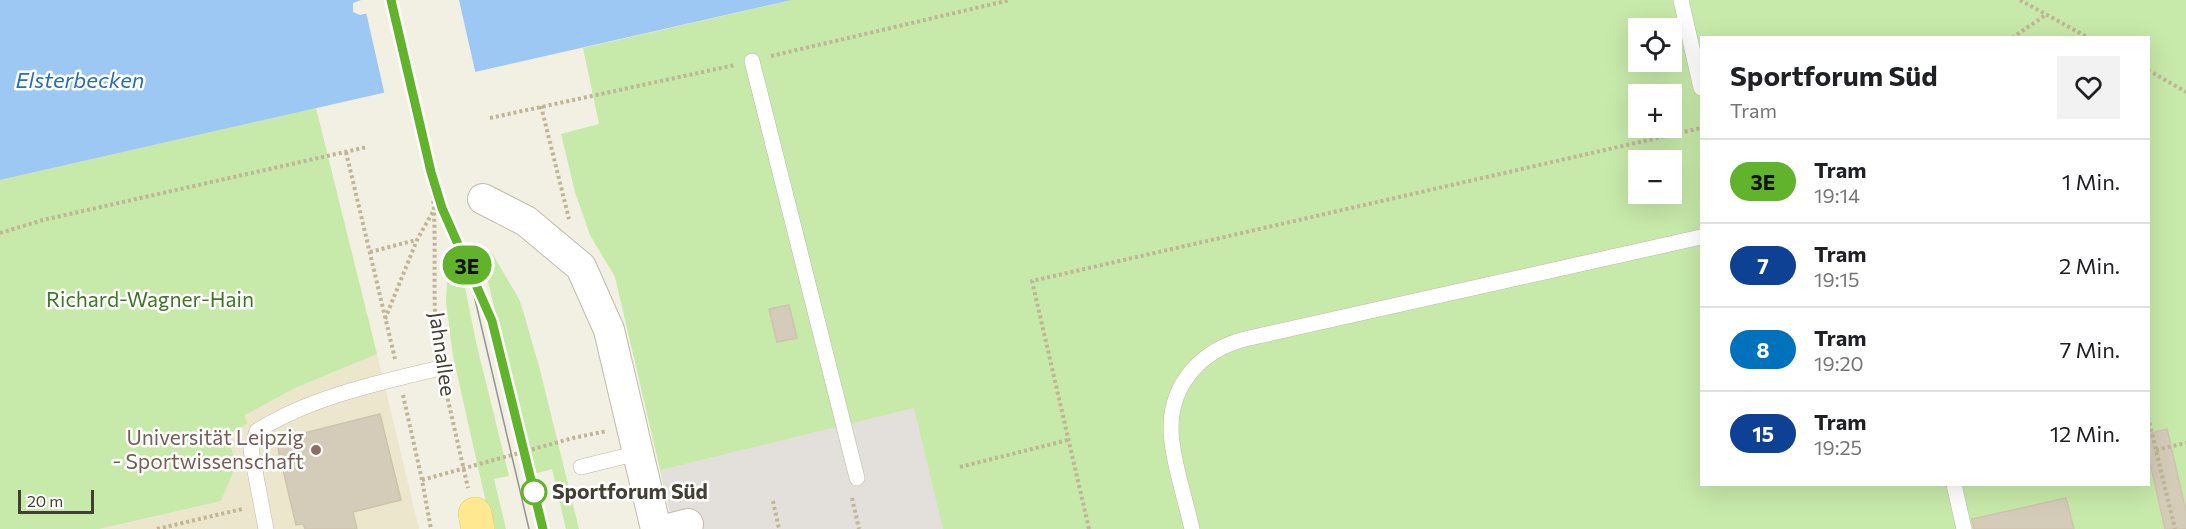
<!DOCTYPE html>
<html lang="de">
<head>
<meta charset="utf-8">
<style>
	body { margin:0; font-family:Commissioner,sans-serif; background:#f2f2f2; color:#202124; height:100vh; display:flex; flex-direction:column; font-size:22px; white-space:nowrap }
	* { box-sizing:border-box; margin:0 }
	p { font-size:20px; color:#757577 }
	.icon { flex:none; width:33px; height:33px; fill:none; stroke:currentColor; stroke-width:2; stroke-linecap:round; stroke-linejoin:round }
	.map { position:relative; flex:1; overflow:hidden }
	.drawer { position:absolute; left:1700px; top:36px; width:450px; height:450px; display:flex; flex-direction:column; background:#fff; border-radius:0px; box-shadow:0 6px 24px #0002 }
	.drawer>* { flex:none }
	.badge { padding:0 12px; border-radius:20px; font-size:21px; line-height:39px }
	.tools { position:absolute; left:1628px; top:18px; display:grid; gap:12px }
	.tools a { display:grid; place-items:center; width:54px; height:54px; border-radius:0px; background:#fff; box-shadow:0 6px 24px #0002; font-size:30px }
	.scale { position:absolute; left:18px; bottom:15px; width:76px; box-sizing:border-box; padding-left:6px; border:3px solid #443f33; border-top:0; font-size:16px; line-height:21px; white-space:nowrap; color:#443f33; -webkit-text-stroke:4px #fff; paint-order:stroke }
	.map>.badge { position:absolute; translate:-50% -50%; box-shadow:0 0 0 3px #fff }
	.round { display:grid; place-items:center; flex:none; width:63px; height:63px; border-radius:0px; background:#f2f2f2 }
	.head { display:flex; align-items:center; justify-content:space-between; height:102px; padding:0 30px }
	h1 { font-size:28px; font-weight:700; line-height:45px }
	ul { padding:0; list-style:none }
	li { display:flex; align-items:center; gap:18px; height:84px; padding:0 30px; border-top:2px solid #e0e0e0 }
	li div { flex:1 }
	li b { display:block; font-size:22px }
	li em { font-style:normal }
	li .badge { min-width:66px; font-weight:700; text-align:center }
	.map>svg:first-child { display:block }
	.education { fill:#ece6cc }
	.green { fill:#c7e9a9; fill-rule:evenodd }
	.parking { fill:#e3e0dc }
	.water { fill:#9cc8f3 }
	.pier { fill:#f2efe3 }
	.building { fill:#d4ccb8; stroke:#cfc4ab; stroke-width:1.5 }
	.lines { fill:none; stroke-linecap:round; stroke-linejoin:round }
	.lane-casing { stroke:#c1bba8; stroke-width:16 }
	.street-casing { stroke:#c1bba8; stroke-width:32 }
	.primary-casing { stroke:#e8c95b; stroke-width:34 }
	.path { stroke:#c0b596; stroke-width:4; stroke-dasharray:3 3; stroke-linecap:butt }
	.lane { stroke:#fff; stroke-width:15 }
	.street { stroke:#fff; stroke-width:30 }
	.primary { stroke:#ffe88f; stroke-width:33 }
	.tram { stroke:#949494; stroke-width:1.5 }
	.path-bridge { stroke:#c0b596; stroke-width:4; stroke-dasharray:3 3; stroke-linecap:butt }
	.line-casing { stroke:#fff; stroke-width:14 }
	.line { stroke:#62b32c; stroke-width:9 }
	.education-dot { fill:#8d6e63; stroke:#fff; stroke-width:2 }
	.stop-dot { fill:#fff; stroke:#62b32c; stroke-width:3 }
	.labels { text-anchor:middle; stroke-width:5; stroke-linejoin:round; paint-order:stroke }
	.park-label { font-size:21px; fill:#3d7824; stroke:#fff }
	.street-label { font-size:21px; fill:#443f33; stroke:#fff }
	.education-label { font-size:21px; fill:#785e54; stroke:#fff; text-anchor:end }
	.stop-label { font-size:21px; font-weight:bold; fill:#443f33; stroke:#fff; text-anchor:start }
	.water-label { font-size:22px; font-style:italic; fill:#286eb4; stroke:#fff }
</style>
</head>
<body>
<div class="map">
<svg width="2186" height="529" viewBox="0 0 2186 529">
	<rect width="100%" height="100%" fill="#f2efe3"/>
	<path class="education" d="M377,354l42,175h-320l122,-28 15,-35 -8,-32 17,-19 50,-27z"/>
	<path class="green" d="M792,0h1394v529h-1512l-59,-252 -25,-42 -15,-43 -14,-58 38,-10 -16,-76zM1638,28h33v34h-33zM1701,38h447v446h-447zM1638,94h33v34h-33zM1638,160h33v34h-33z
		M316,108l61,246 -82,34 -50,27 2,9 -19,10 8,32 -15,35 -122,28h-99v-349z
		M480,248l7,1 5,4 27,46 5,15 16,56 39,159h-13l-14,-60 -18,5z
		M458,253l18,89 33,134 -15,3 12,50h-14l-39,-173 -7,-54 2,-37 3,-7z"/>
	<path class="parking" d="M914,408l29,121h-269l-14,-59z"/>
	<path class="water" d="M0,0h361l-8,3v9l7,3 64,-15h368l-792,180z"/>
	<path class="pier" d="M410,0h49l17,75 -91,21 -19,-84 -4,1 -1,-2z"/>
	<path class="building" d="M789,305l8,33 -20,4 -8,-33z
		M380,414l21,86 -48,12 4,17h-52l-2,-5 -7,1 -20,-85z
		M2167,429l19,82v18h-21l-14,-62h-3v-33z
		M2066,498l8,31h-100l-2,-10z"/>
	<g class="lines">
		<defs>
			<path id="lane" d="M1681,0l20,88
				M752,61l105,417
				M581,467l57,-14
				M1954,484l10,45
				M266,529l-15,-79 6,-19c54,-34 121,-48 183,-63
				M1192,529c-6,-28 -21,-73 -21,-101 0,-45 31,-78 74,-89l456,-102"/>
			<path id="street" d="M483,199l43,22 55,46 28,63 47,199
				M669,529l19,-5"/>
			<path id="primary" d="M475,514l3,15"/>
		</defs>
		<use href="#lane" class="lane-casing"/>
		<use href="#street" class="street-casing"/>
		<use href="#primary" class="primary-casing"/>
		<path class="path" d="M2020,0l69,38
			M2012,38l35,-24
			M771,56l239,-56
			M2148,70l38,22
			M541,106l28,113
			M490,118l245,-53
			M346,152l49,207
			M429,165c11,61 1,123 9,185
			M0,233l43,-13 324,-73
			M370,252l46,-12
			M385,319l32,-79 18,-32
			M445,387l23,101
			M403,395l19,85 9,49
			M2148,417l27,112
			M2156,450l30,-7
			M960,467l108,-27
			M422,480l151,-42 34,-7
			M852,498l7,31
			M773,501l6,28
			M157,529l85,-20
			M1089,529l-57,-248 669,-153"/>
		<use href="#lane" class="lane"/>
		<use href="#street" class="street"/>
		<use href="#primary" class="primary"/>
		<path class="tram" d="M391,0l40,172 11,36 50,113 51,208
			M474,295l55,234"/>
		<path class="path-bridge" d="M391,0l38,165"/>
	</g>
	<g class="lines">
		<defs>
			<path id="line" d="M391,0l40,172 11,36 50,113 51,208"/>
		</defs>
		<use href="#line" class="line-casing"/>
		<use href="#line" class="line"/>
	</g>
	<circle class="education-dot" cx="316" cy="450" r="6"/>
	<circle class="stop-dot" cx="534" cy="492" r="12"/>
	<g class="labels">
		<g class="park-label">
			<text x="150" y="307">Richard-Wagner-Hain</text>
		</g>
		<g class="street-label">
			<text transform="translate(442 354) rotate(82)" y="7">Jahnallee</text>
		</g>
		<g class="education-label">
			<text x="304" y="445">Universität Leipzig<tspan x="304" dy="24">- Sportwissenschaft</tspan></text>
		</g>
		<g class="stop-label">
			<text x="552" y="499">Sportforum Süd</text>
		</g>
		<g class="water-label">
			<text x="80" y="88">Elsterbecken</text>
		</g>
	</g>
</svg>
<div class="tools">
<a><svg class="icon" aria-label="locate" viewBox="0 0 24 24"><circle cx="12" cy="12" r="6"/><path d="M12 2v4M12 18v4M2 12h4M18 12h4"/></svg></a>
<a>+</a>
<a>−</a>
</div>
<div class="scale">20 m</div>
<b class="badge" style="left:467px;top:265px;background:#62b32c;color:#111">3E</b>
<section class="drawer">
<div class="head"><div><h1>Sportforum Süd</h1><p>Tram</p></div><a class="round"><svg class="icon" aria-label="heart" viewBox="0 0 24 24"><path d="M12 20l-8-8c-3-5 5-10 8-4 3-6 11-1 8 4z"/></svg></a></div>
<ul>
<li><span class="badge" style="background:#62b32c;color:#111">3E</span><div><b>Tram</b><p>19:14</p></div><em>1 Min.</em></li>
<li><span class="badge" style="background:#0e4094;color:#fff">7</span><div><b>Tram</b><p>19:15</p></div><em>2 Min.</em></li>
<li><span class="badge" style="background:#0072bc;color:#fff">8</span><div><b>Tram</b><p>19:20</p></div><em>7 Min.</em></li>
<li><span class="badge" style="background:#0e4094;color:#fff">15</span><div><b>Tram</b><p>19:25</p></div><em>12 Min.</em></li>
</ul>
</section>
</div>
</body>
</html>
